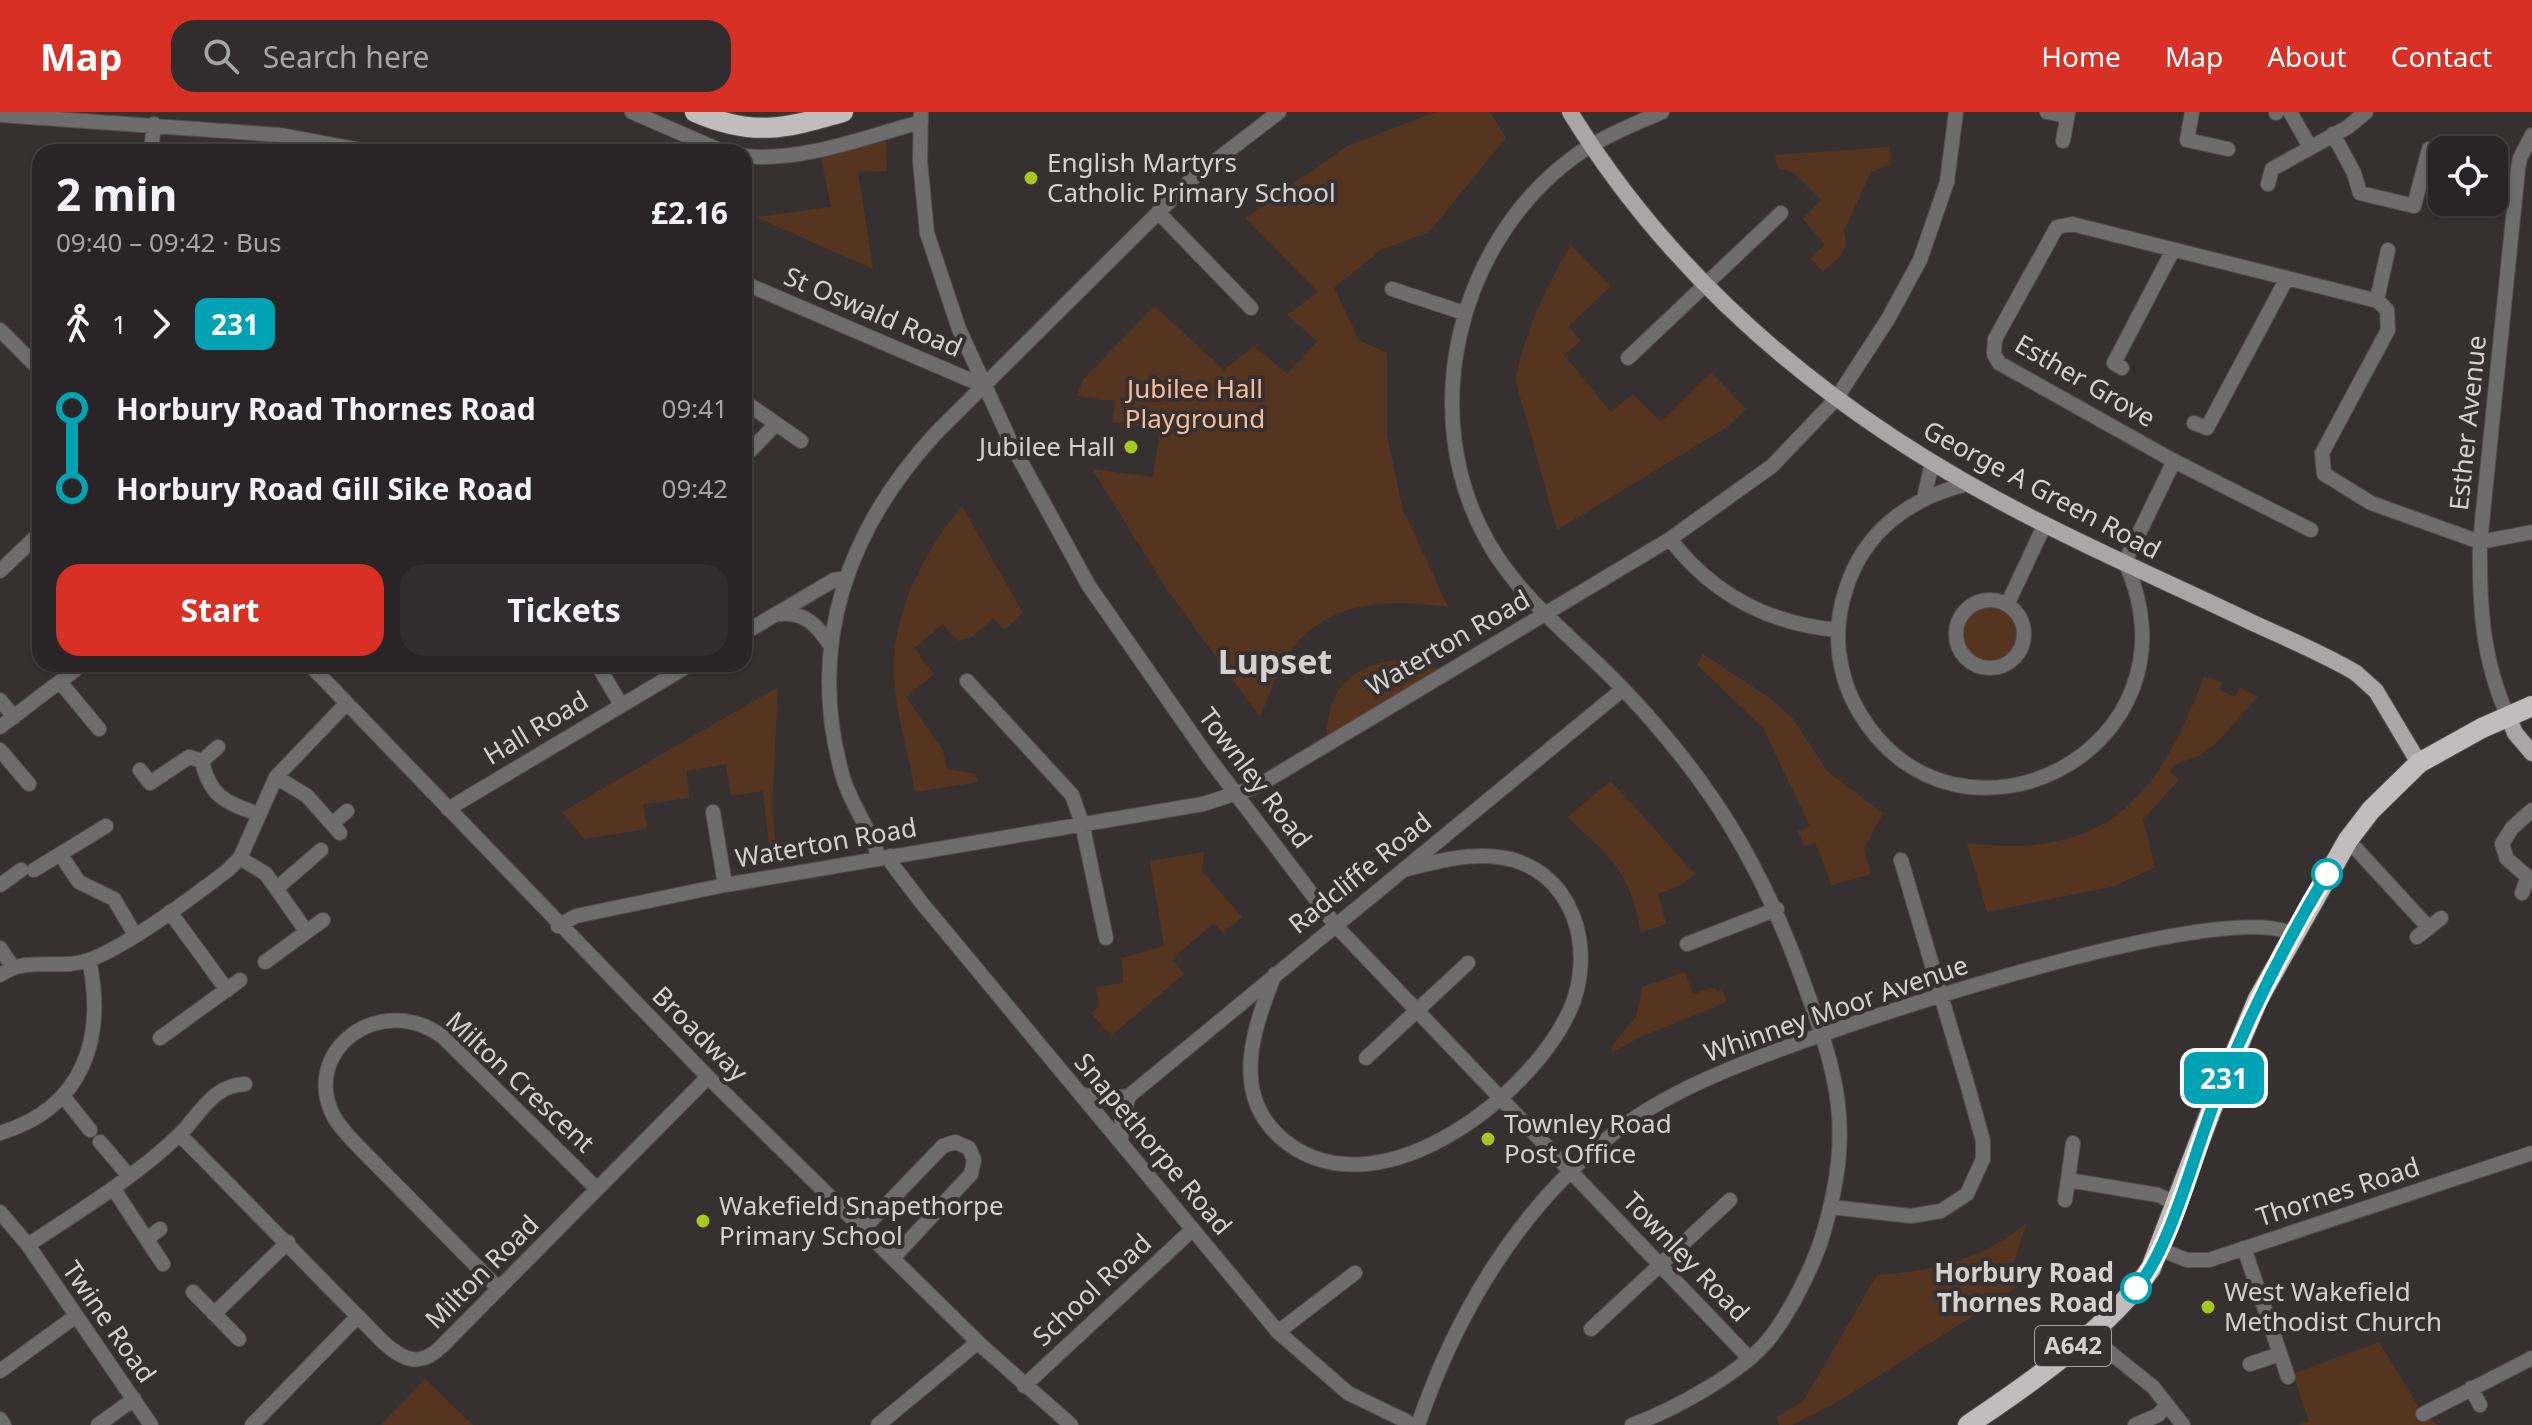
<!DOCTYPE html>
<html lang="en">
<head>
<meta charset="utf-8">
<style>
	body { margin:0; font-family:"Noto Sans",sans-serif; background:#312c2d; color:#f1f3f6; height:100vh; display:flex; flex-direction:column; font-size:30px; white-space:nowrap }
	* { box-sizing:border-box; margin:0 }
	p { font-size:26px; color:#a5a4a7 }
	.icon { flex:none; width:44px; height:44px; fill:none; stroke:currentColor; stroke-width:2; stroke-linecap:round; stroke-linejoin:round }
	.map { position:relative; flex:1; overflow:hidden }
	.panel { position:absolute; left:32px; top:32px; width:720px; height:528px; display:flex; flex-direction:column; background:#292425; border-radius:24px; box-shadow:0 2px 6px #0004,0 0 0 2px #454142 }
	.panel>* { flex:none }
	.badge { padding:0 16px; border-radius:12px; font-size:28px; line-height:52px }
	.tools { position:absolute; left:2428px; top:24px; display:grid; gap:16px }
	.tools a { display:grid; place-items:center; width:80px; height:80px; border-radius:16px; background:#292425; box-shadow:0 2px 6px #0004,0 0 0 2px #454142; font-size:40px }
	.map>.badge { position:absolute; translate:-50% -50%; box-shadow:0 0 0 4px #fff }
	.legs { display:flex; align-items:center; gap:12px; height:88px; padding:0 24px; font-size:26px }
	.legs p { margin-inline-start:auto }
	.head { display:flex; align-items:center; justify-content:space-between; height:136px; padding:0 24px }
	h1 { font-size:44px; font-weight:700; line-height:60px }
	.primary-button { display:flex; gap:16px; margin-top:auto; padding:16px 24px }
	.primary-button a { flex:1; height:92px; border-radius:24px; background:#d93025; color:#fff; font-size:32px; font-weight:700; line-height:92px; text-align:center }
	.primary-button a+a { background:#312c2d; color:#f1f3f6 }
	ul { padding:0 24px; list-style:none }
	li { display:flex; align-items:center; gap:28px; height:80px; font-size:30px }
	li i { display:grid; place-items:center; width:12px; height:100%; margin:0 10px; background:currentColor }
	li i::after { content:''; width:20px; height:20px; margin:-10px; border:6px solid; border-radius:50%; background:#292425 }
	li p { margin-inline-start:auto }
	li:first-child i { background:linear-gradient(#0000 50%,currentColor 0) }
	li:last-child i { background:linear-gradient(currentColor 50%,#0000 0) }
	header { display:flex; align-items:center; gap:48px; box-sizing:border-box; height:112px; padding:0 40px; background:#d93025; color:#fff }
	header strong { font-size:38px }
	nav { display:flex; gap:44px; margin-inline-start:auto; font-size:28px }
	.search { width:560px; height:72px; background:#312c2d; display:flex; align-items:center; gap:20px; box-sizing:border-box; padding:0 28px; border-radius:24px; color:#a5a4a7; font-size:30px }
	.map>svg:first-child { display:block }
	.green { fill:#563520 }
	.lines { fill:none; stroke-linecap:round; stroke-linejoin:round }
	.minor-casing { stroke:#534d4e; stroke-width:16 }
	.major-casing { stroke:#534d4e; stroke-width:18 }
	.highway-casing { stroke:#534d4e; stroke-width:22 }
	.minor { stroke:#6f6c6e; stroke-width:14 }
	.major { stroke:#aba5a8; stroke-width:16 }
	.highway { stroke:#c3bcbf; stroke-width:20 }
	.line-1-casing { stroke:#fff; stroke-width:18 }
	.line-1 { stroke:#00a3b4; stroke-width:12 }
	.poi-dot { fill:#a7c81f; stroke:#373031; stroke-width:3 }
	.stop-1-dot { fill:#fff; stroke:#00a3b4; stroke-width:4 }
	.labels { text-anchor:middle; stroke-width:8; stroke-linejoin:round; paint-order:stroke }
	.shield { fill:#373031; stroke:#a6a1a1; stroke-width:2 }
	.shield-label { font-size:24px; font-weight:bold; fill:#d5d1d1 }
	.poi-label { font-size:26px; fill:#d5d1d1; stroke:#373031; text-anchor:start }
	.street-label { font-size:26px; fill:#d5d1d1; stroke:#373031 }
	.park-label { font-size:26px; fill:#fabd98; stroke:#373031 }
	.stop-label { font-size:26px; font-weight:bold; fill:#d5d1d1; stroke:#373031; text-anchor:end }
	.district-label { font-size:34px; font-weight:bold; fill:#d5d1d1; stroke:#373031 }
</style>
</head>
<body>
<header>
<strong>Map</strong>
<div class="search"><svg class="icon" aria-label="search" viewBox="0 0 24 24"><circle cx="10" cy="10" r="6"/><path d="M15 15l6 6"/></svg>Search here</div>
<nav><a>Home</a><a>Map</a><a>About</a><a>Contact</a></nav>
</header>
<div class="map">
<svg width="2532" height="1313" viewBox="0 0 2532 1313">
	<rect width="100%" height="100%" fill="#373031"/>
	<path class="green" d="M1436,0h54l16,26 -77,94 -48,18 -47,38 25,52 28,13v82l15,72 46,100c-54,-8 -115,-8 -153,38 -16,20 -25,49 -35,72l-94,-129 -74,-119 61,8 7,-48 -48,-7 3,-21 -38,-5 6,-16 71,-74 70,64 30,-24 33,28 30,-33 -30,-26 31,-23 -73,-74 102,-72z
		M886,29l1,30 -29,1 15,97 -117,-52 75,-10 -10,-50z
		M1890,35l1,17 -20,8 -27,59 2,14 -6,11 -17,16 -13,-14 15,-13 -22,-26 18,-19 -27,-27 -16,-5 -3,-13z
		M1571,133l40,41 -42,40 12,15 -17,14 47,57 22,-18 28,28 50,-50 35,37 -19,18 -170,103 -41,-148c4,-42 33,-101 55,-137z
		M962,394l61,107 -19,17 -11,-12 -21,19 -14,4 -15,-17 -29,24 20,26 -28,23 37,54 4,18 29,5 2,8 -63,10c-6,-39 -19,-77 -21,-116 -3,-63 30,-124 68,-170z
		M1962 523a28 28 0 1 1 56 0a28 28 0 1 1-56 0Z
		M1703,542l68,45 22,20 35,53 55,41 -19,36 7,25 -39,11 -17,-42 -11,3 -6,-15 12,-5 -47,-98 -66,-63z
		M1407,547l37,13 -117,70c-2,-55 27,-80 80,-83z
		M2204,564l18,6 -2,8 15,7 5,-9 18,9c-18,18 -34,42 -55,56 -11,7 -26,8 -34,18l10,9 -36,39 12,48 -40,19 -128,26 -20,-69c138,18 192,-45 237,-167z
		M778,575l-6,120 5,57h-6l-8,-73 -32,5 -5,-32 -39,7 2,27 -46,6 4,25 -63,10 -22,-27z
		M1611,669l84,93 -13,11 -24,9 8,30 -25,8c-11,-61 -31,-76 -74,-115z
		M1204,740l-2,19 40,46 -19,16 -9,-10 -42,36 12,15 -73,62 -20,-23 8,-7 -3,-19 27,-4 -1,-25 42,-12 -14,-85z
		M1685,860l8,22 22,-7 2,4 5,-2 5,13 -87,35 -27,15 -3,-4 26,-31 6,-30z
		M2026,1111l-17,56 8,9 -181,115 -44,22h-13l-2,-8 27,-17 73,-125c56,-4 105,-14 149,-52z
		M2379,1230l44,72 15,11h-140l11,-4 -16,-47z
		M425,1267l48,46h-92z"/>
	<g class="lines">
		<defs>
			<path id="minor" d="M632,0l92,40
				M921,0l-1,49 7,72 32,96 54,118 76,139 119,171 128,169 413,432
				M2047,0l20,4
				M2192,0l-5,28 41,9
				M2290,0l20,35
				M2276,1l1,-1
				M0,3l280,20 91,17
				M2333,22l21,39 6,20 54,13 15,-57
				M2063,29l5,-29
				M151,40l3,-28
				M744,44c59,6 121,-19 177,-34
				M2268,72l4,-15 76,-42 18,-15
				M1158,100l93,96
				M744,171l240,103
				M1392,177l72,24
				M2377,188l11,-50
				M0,218l40,40
				M1628,246l153,-145
				M2122,256l-8,-5 59,-113
				M745,290l56,39
				M2194,311l13,5 80,-150
				M744,345l32,-33
				M1968,372c-57,13 -104,47 -122,105 -14,41 -9,86 13,123 97,164 351,38 266,-150l49,-101
				M1924,386l8,-35
				M2311,418l-137,-69 -175,-98 -5,-9 1,-15 62,-112 15,-3 306,77 9,9 1,20 -66,123 2,21 47,29 109,39 52,-10
				M1670,427c42,55 99,85 168,91
				M0,459l40,-38
				M1956 522a34 34 0 1 1 68 0a34 34 0 1 1-68 0Z
				M2007,493l38,-81
				M780,502c25,-2 37,11 50,31
				M744,521l90,-53 11,-2
				M309,552l399,413 276,271 87,77
				M597,552l24,41
				M967,569l105,114 10,28 24,115
				M60,570l39,47
				M0,588l14,17
				M2508,604c-26,-55 -29,-114 -28,-174l38,-373 2,-11 12,-23
				M0,615l83,-63
				M218,635l-16,14c8,36 23,41 56,53
				M0,638l29,34
				M140,658l10,13 39,-26 13,4
				M276,665l31,19 33,37
				M448,697l243,-145
				M713,700l12,73
				M332,712l15,-13
				M2348,728l81,88
				M60,742l19,28 35,17 20,34
				M890,744l2,8 29,38 357,430 70,61 66,32
				M240,746l26,16 40,57
				M879,746c-8,-28 -29,-54 -37,-84 -36,-130 6,-246 95,-342l256,-254 86,-66
				M34,758l72,-44
				M0,773l21,-15
				M277,776l44,-38
				M2522,781l6,-16 -21,-18 -5,-15 10,-16 20,-18
				M170,800l57,78
				M558,814l18,-10 149,-31 478,-81 53,-17 414,-248 102,-73 64,-67 52,-80 32,-59 27,-78 9,-70
				M2417,825l24,-19
				M1687,832l90,-35
				M0,836l12,18
				M265,850l58,-42
				M1275,862c-21,53 -45,118 5,163 92,82 248,-37 289,-125 29,-62 4,-146 -71,-155 -33,-4 -63,5 -95,13
				M0,863c29,-20 58,-4 89,-15 39,-14 105,-64 139,-90l12,-12 36,-81 70,-73
				M160,926l80,-58
				M1366,946l102,-95
				M1080,982l26,5 23,-3 494,-407
				M63,984l27,34
				M0,1021c83,-25 106,-94 89,-173
				M180,1023l202,206c21,19 37,27 59,6l267,-270
				M100,1030l29,34
				M1121,1031l1,-24 7,-23
				M2073,1031l-5,37 90,15 19,9
				M113,1076l50,76
				M2065,1088l3,-20
				M1831,1095l80,9 30,-5 26,-17 16,-35v-18l-15,-54 -67,-227
				M0,1100l28,33 123,180
				M863,1117l80,-83 12,-4 14,6 5,12 -3,14 -78,84
				M147,1127l13,-10
				M28,1133c51,-34 106,-67 151,-110 21,-20 33,-50 66,-51
				M2244,1136l44,129
				M2159,1137l28,11h22l323,-107
				M499,1177l-145,-147c-7,-8 -15,-16 -20,-25 -35,-66 47,-127 109,-80l154,152
				M193,1180l46,47
				M214,1202l74,-72
				M1591,1217l139,-129
				M1278,1220l77,-59
				M2087,1222l66,53 30,38
				M2250,1252l30,-10
				M0,1259l76,-55
				M1024,1274l168,-156
				M2471,1276l9,17
				M2423,1302l109,-56
				M0,1307l4,6
				M98,1313l36,-26
				M252,1313l106,-109
				M878,1313l100,-83
				M1418,1313c39,-114 103,-221 200,-295 30,-23 65,-41 100,-56 88,-39 500,-179 575,-140
				M1632,1313c41,-15 110,-52 137,-86 21,-26 46,-76 55,-108 30,-104 14,-155 -22,-253 -42,-116 -92,-197 -177,-287 -47,-50 -103,-89 -137,-149 -73,-128 -30,-301 87,-386 27,-19 57,-31 87,-44
				M2135,1313l23,-10 9,-10"/>
			<path id="major" d="M1570,0c113,184 283,317 474,412 69,35 140,66 209,99 35,16 71,31 103,50l20,18 43,72
				M2508,604l7,17 17,20"/>
			<path id="highway" d="M695,0c58,25 89,17 148,0
				M1968,1313c60,-40 142,-97 183,-157l63,-165 44,-104 90,-159 23,-30 48,-47 63,-35 50,-22"/>
		</defs>
		<use href="#minor" class="minor-casing"/>
		<use href="#major" class="major-casing"/>
		<use href="#highway" class="highway-casing"/>
		<use href="#minor" class="minor"/>
		<use href="#major" class="major"/>
		<use href="#highway" class="highway"/>
	</g>
	<g class="lines">
		<defs>
			<path id="line-1" d="M2136,1176c33,-35 59,-137 78,-185 31,-79 69,-156 113,-229"/>
		</defs>
		<use href="#line-1" class="line-1-casing"/>
		<use href="#line-1" class="line-1"/>
	</g>
	<g class="poi-dot">
		<circle cx="1031" cy="66" r="8"/>
		<circle cx="1131" cy="335" r="8"/>
		<circle cx="1488" cy="1027" r="8"/>
		<circle cx="703" cy="1109" r="8"/>
		<circle cx="2208" cy="1195" r="8"/>
	</g>
	<g class="stop-1-dot">
		<circle cx="2327" cy="762" r="14"/>
		<circle cx="2136" cy="1176" r="14"/>
	</g>
	<g class="labels">
		<rect class="shield" x="2035" y="1214" width="76" height="40" rx="6"/>
		<g class="shield-label">
			<text x="2073" y="1242">A642</text>
		</g>
		<g class="poi-label">
			<text x="1047" y="60">English Martyrs<tspan x="1047" dy="30">Catholic Primary School</tspan></text>
			<text x="1115" y="344" text-anchor="end">Jubilee Hall</text>
			<text x="1504" y="1021">Townley Road<tspan x="1504" dy="30">Post Office</tspan></text>
			<text x="719" y="1103">Wakefield Snapethorpe<tspan x="719" dy="30">Primary School</tspan></text>
			<text x="2224" y="1189">West Wakefield<tspan x="2224" dy="30">Methodist Church</tspan></text>
		</g>
		<g class="street-label">
			<text transform="translate(873 200) rotate(23)" y="9">St Oswald Road</text>
			<text transform="translate(2085 269) rotate(30)" y="9">Esther Grove</text>
			<text transform="translate(2468 311) rotate(-84)" y="9">Esther Avenue</text>
			<text transform="translate(2042 378) rotate(28)" y="9">George A Green Road</text>
			<text transform="translate(1448 531) rotate(-30)" y="9">Waterton Road</text>
			<text transform="translate(536 616) rotate(-31)" y="9">Hall Road</text>
			<text transform="translate(1255 666) rotate(53)" y="9">Townley Road</text>
			<text transform="translate(826 731) rotate(-10)" y="9">Waterton Road</text>
			<text transform="translate(1360 761) rotate(-39)" y="9">Radcliffe Road</text>
			<text transform="translate(1836 897) rotate(-19)" y="9">Whinney Moor Avenue</text>
			<text transform="translate(700 922) rotate(45)" y="9">Broadway</text>
			<text transform="translate(520 970) rotate(43)" y="9">Milton Crescent</text>
			<text transform="translate(1153 1032) rotate(50)" y="9">Snapethorpe Road</text>
			<text transform="translate(2338 1080) rotate(-18)" y="9">Thornes Road</text>
			<text transform="translate(1686 1145) rotate(46)" y="9">Townley Road</text>
			<text transform="translate(482 1160) rotate(-45)" y="9">Milton Road</text>
			<text transform="translate(1092 1178) rotate(-43)" y="9">School Road</text>
			<text transform="translate(109 1210) rotate(55)" y="9">Twine Road</text>
		</g>
		<g class="park-label">
			<text x="1195" y="286">Jubilee Hall<tspan x="1195" dy="30">Playground</tspan></text>
		</g>
		<g class="stop-label">
			<text x="2114" y="1170">Horbury Road<tspan x="2114" dy="30">Thornes Road</tspan></text>
		</g>
		<g class="district-label">
			<text x="1275" y="562">Lupset</text>
		</g>
	</g>
</svg>
<div class="tools">
<a><svg class="icon" aria-label="locate" viewBox="0 0 24 24"><circle cx="12" cy="12" r="6"/><path d="M12 2v4M12 18v4M2 12h4M18 12h4"/></svg></a>
</div>
<b class="badge" style="left:2224px;top:966px;background:#00a3b4;color:#fff">231</b>
<section class="panel">
<div class="head"><div><h1>2 min</h1><p>09:40 – 09:42 · Bus</p></div><b>£2.16</b></div>
<div class="legs"><svg class="icon" aria-label="walk" viewBox="0 0 24 24"><circle cx="13" cy="4" r="2"/><path d="M13 8l-2 6 4 7M11 14l-3 7M7 12l3-4h3l4 4"/></svg>1<svg class="icon" aria-label="forward" viewBox="0 0 24 24"><path d="M9 5l7 7-7 7"/></svg><b class="badge" style="background:#00a3b4;color:#fff">231</b></div>
<ul>
<li><i style="color:#00a3b4"></i><b>Horbury Road Thornes Road</b><p>09:41</p></li>
<li><i style="color:#00a3b4"></i><b>Horbury Road Gill Sike Road</b><p>09:42</p></li>
</ul>
<div class="primary-button"><a>Start</a><a>Tickets</a></div>
</section>
</div>
</body>
</html>
